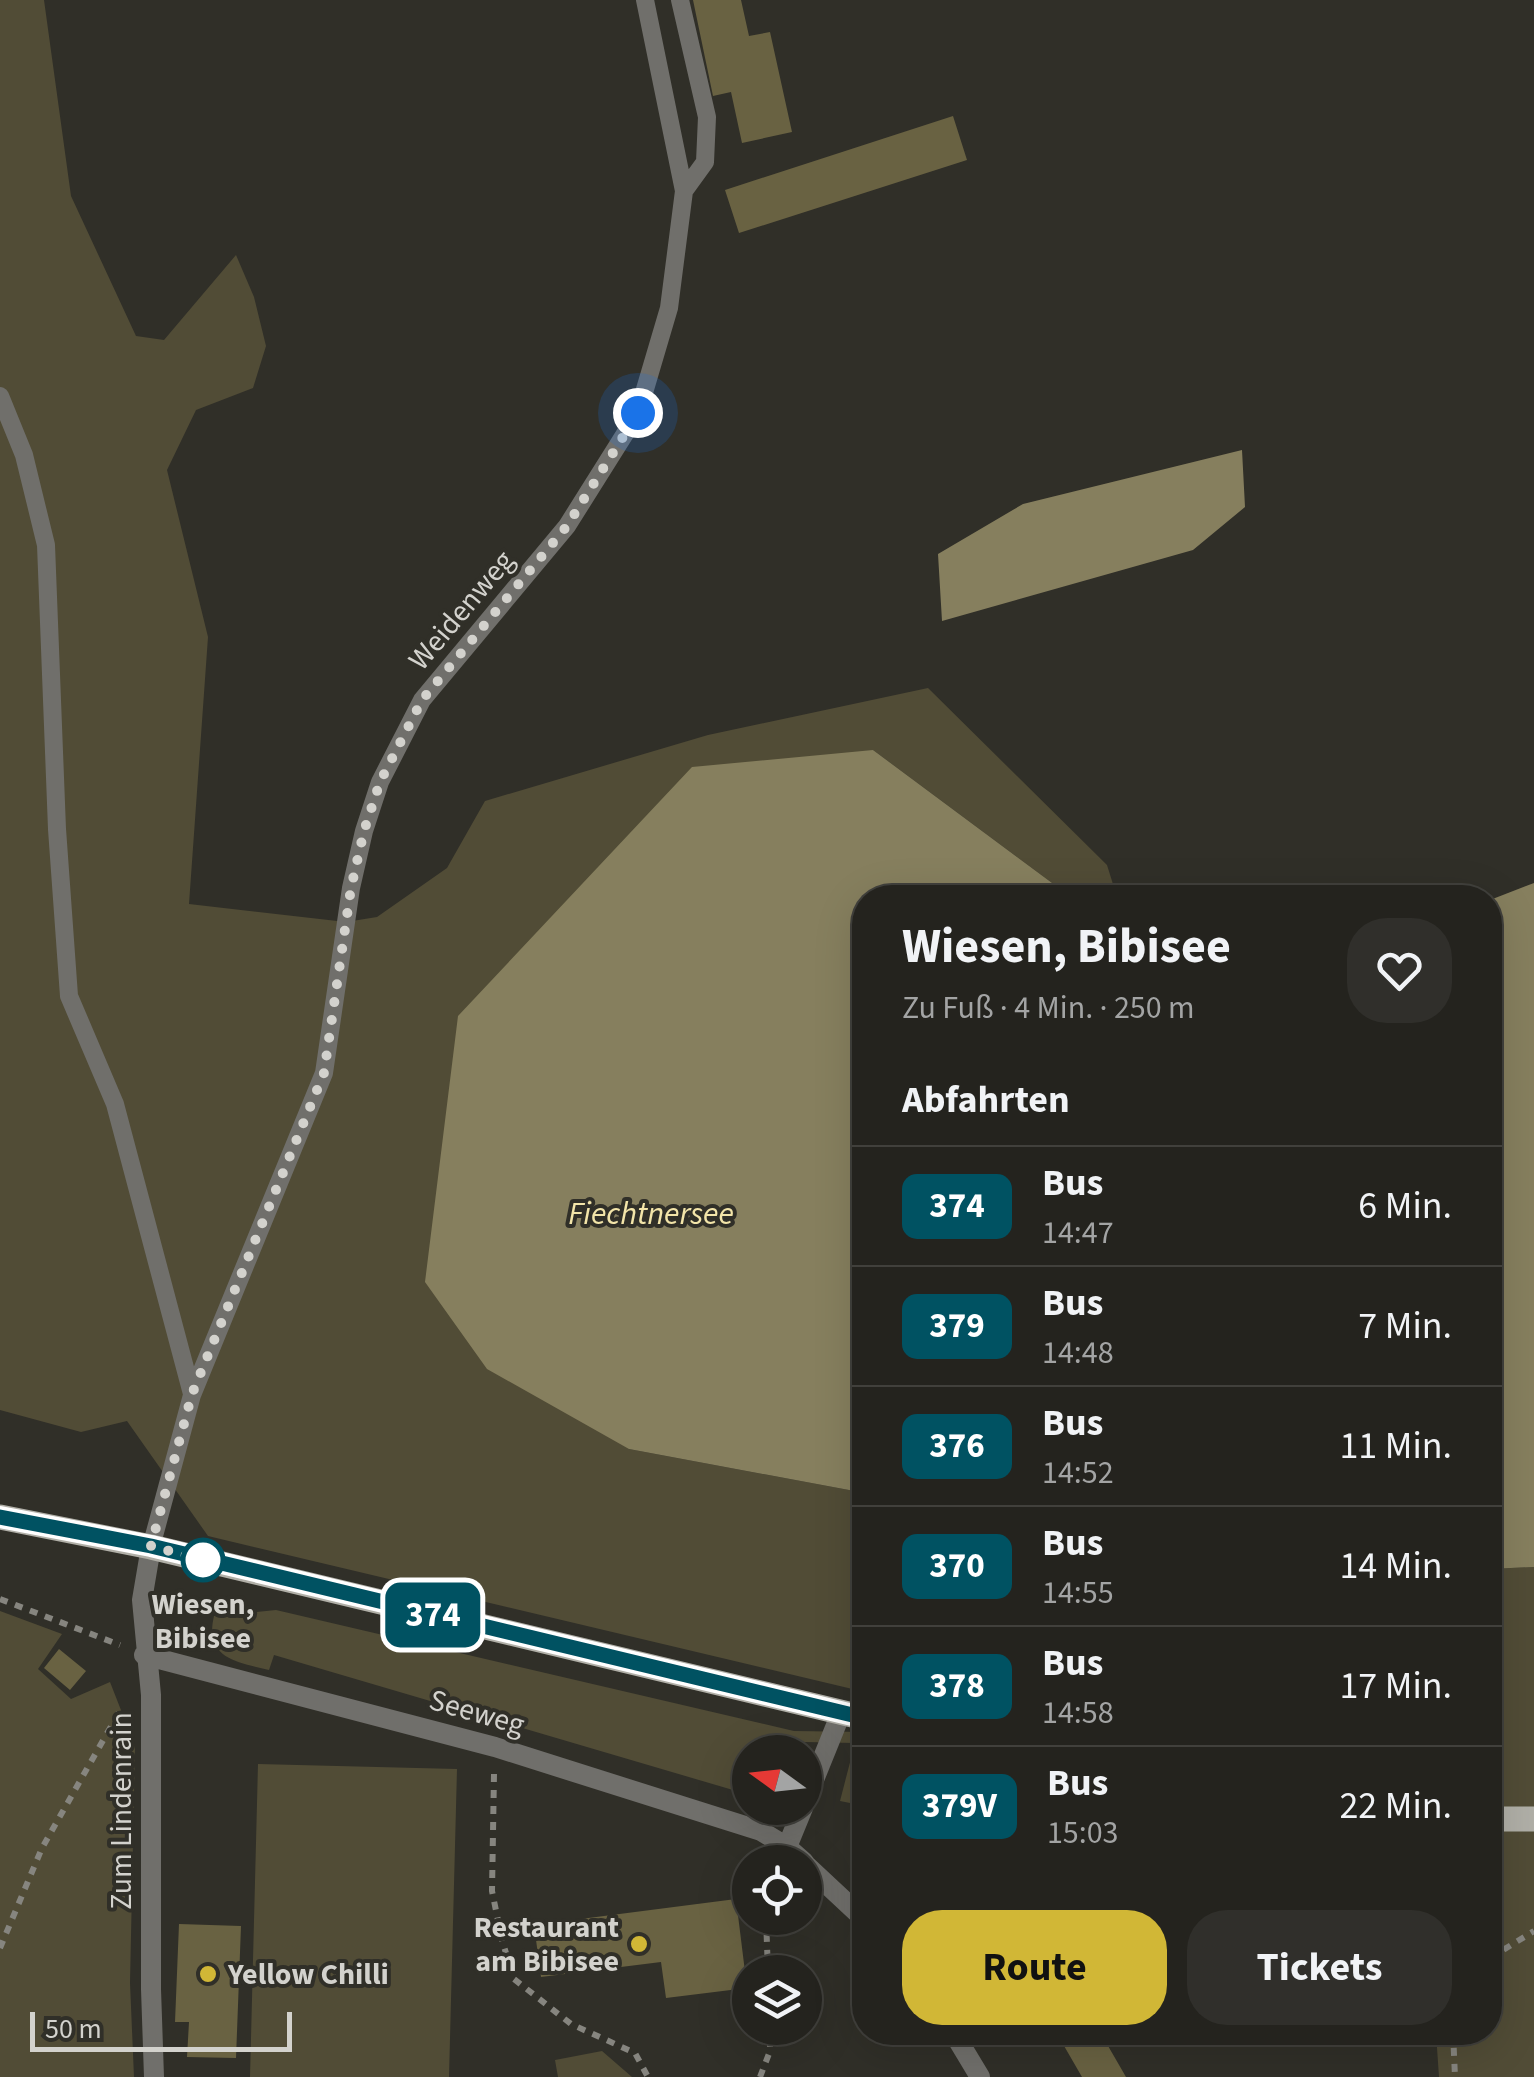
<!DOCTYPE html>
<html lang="de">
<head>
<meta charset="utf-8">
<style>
	body { margin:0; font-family:"Source Sans 3",sans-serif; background:#302f2b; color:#f1f3f6; height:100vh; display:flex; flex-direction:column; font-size:38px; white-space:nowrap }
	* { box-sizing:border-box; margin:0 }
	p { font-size:32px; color:#a3a4a4 }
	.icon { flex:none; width:55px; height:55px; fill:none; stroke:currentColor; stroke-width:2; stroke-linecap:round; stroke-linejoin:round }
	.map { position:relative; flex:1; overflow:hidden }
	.side { position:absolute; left:852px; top:885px; width:650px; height:1160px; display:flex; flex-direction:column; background:#24231e; border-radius:40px; box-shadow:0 10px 40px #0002,0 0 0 2px #41403c }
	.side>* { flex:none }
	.badge { padding:0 20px; border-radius:15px; font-size:35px; line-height:65px }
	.needle { width:65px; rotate:285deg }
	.tools { position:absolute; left:732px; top:1735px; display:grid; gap:20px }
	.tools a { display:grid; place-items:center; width:90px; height:90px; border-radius:50%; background:#24231e; box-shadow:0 10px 40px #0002,0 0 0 2px #41403c; font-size:50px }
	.scale { position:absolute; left:30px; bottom:25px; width:262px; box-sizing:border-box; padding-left:10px; border:5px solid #d3d2cd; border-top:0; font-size:28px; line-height:35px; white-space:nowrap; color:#d3d2cd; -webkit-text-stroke:8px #302f28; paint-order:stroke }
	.you { position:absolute; width:50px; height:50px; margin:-25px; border:8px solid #fff; border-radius:50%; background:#1a73e8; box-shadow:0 0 0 15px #1a73e833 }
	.map>.badge { position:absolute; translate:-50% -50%; box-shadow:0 0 0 5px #fff }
	h2 { padding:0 50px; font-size:38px; line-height:90px }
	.round { display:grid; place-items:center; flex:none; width:105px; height:105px; border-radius:40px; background:#302f2b }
	.summary { display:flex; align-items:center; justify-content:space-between; height:170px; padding:0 50px }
	h1 { font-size:48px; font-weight:700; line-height:75px }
	.primary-button { display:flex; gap:20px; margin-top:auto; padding:20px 50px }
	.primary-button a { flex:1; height:115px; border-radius:40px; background:#d1b736; color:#111; font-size:40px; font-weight:700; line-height:115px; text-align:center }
	.primary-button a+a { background:#302f2b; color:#f1f3f6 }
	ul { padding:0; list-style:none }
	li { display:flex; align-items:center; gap:30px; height:120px; padding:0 50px; border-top:2px solid #41403c }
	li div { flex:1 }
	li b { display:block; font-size:38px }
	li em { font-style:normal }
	li .badge { min-width:110px; font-weight:700; text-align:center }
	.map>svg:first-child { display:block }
	.green { fill:#514c36 }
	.water { fill:#867f5e }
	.building { fill:#696242 }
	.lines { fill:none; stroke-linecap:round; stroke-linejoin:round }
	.path { stroke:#86857f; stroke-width:6; stroke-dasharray:8 8; stroke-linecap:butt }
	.lane { stroke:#706f6b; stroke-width:18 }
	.street { stroke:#706f6b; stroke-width:20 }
	.primary { stroke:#b0afa7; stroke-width:25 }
	.line-casing { stroke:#fff; stroke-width:22 }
	.line { stroke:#005262; stroke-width:15 }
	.walk { stroke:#d3d2cd; stroke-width:10; stroke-dasharray:0 18 }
	.stop-dot { fill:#fff; stroke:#005262; stroke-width:5 }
	.poi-dot { fill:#d1b736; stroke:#302f28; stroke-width:4 }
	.labels { text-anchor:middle; stroke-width:8; stroke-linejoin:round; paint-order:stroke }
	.street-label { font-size:30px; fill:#d3d2cd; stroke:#302f28 }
	.stop-label { font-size:30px; font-weight:bold; fill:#d3d2cd; stroke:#302f28 }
	.poi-label { font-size:30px; font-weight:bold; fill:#d3d2cd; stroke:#302f28; text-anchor:end }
	.water-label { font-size:32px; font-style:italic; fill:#f3e5a9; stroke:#302f28 }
</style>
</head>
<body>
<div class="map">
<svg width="1534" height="2077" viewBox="0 0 1534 2077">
	<rect width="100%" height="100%" fill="#302f28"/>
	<path class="green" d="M0,0h44l27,196 65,140 28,4 72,-85 18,42 12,49 -13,42 -57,22 -29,60 41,167 -19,267 157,18 31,-5 70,-49 38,-67 223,-66 220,-47 179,177 10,32h-46l-198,-147 -244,699 236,44v199l-657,-156 -81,-115 -46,11 -81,-22z
		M1534,1567v510h-95l-3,-44 54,-1v-463z
		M276,1610l518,121 71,1v74l-25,-5 15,-58 -50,-1 -6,10h-49v43l-476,-140 -5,15c-33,-8 -65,-12 -55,-54z
		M0,1611l62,23 -24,35 33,30 39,-17 25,64 -5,237 4,94h-134z
		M258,1764l199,5 -8,308h-199z
		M602,2051l30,26h-74l-3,-17z"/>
	<path class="water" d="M1242,450l3,57 -52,43 -251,71 -4,-67 85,-50z
		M873,750l198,147 -206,1v595l-236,-44 -142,-80 -62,-87 33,-266 234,-249z
		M1534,883v684l-44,2v-669z"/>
	<path class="building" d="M693,0h48l8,36 21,-4 22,100 -50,11 -11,-51 -18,4z
		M953,116l14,44 -228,73 -14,-43z
		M59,1649l27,22 -16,19 -26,-22z
		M736,1899l11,89 -81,10 -5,-36 -120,15 -7,-52z
		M179,1924l62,2 -5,132 -49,-1 2,-35h-14z
		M1056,2032h44l26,45h-44z"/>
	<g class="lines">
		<path class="path" d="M0,1599l120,46
			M494,1774l-2,117 10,49 12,39 57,45 64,29 13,24
			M766,1918l2,54
			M0,1948l42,-100 80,-141
			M1490,1958l44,-27
			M1453,2032l2,45
			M760,2077l10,-26v-23"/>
		<path class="lane" d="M680,0l27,117 -2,45 -21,29
			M0,396l24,59 22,90 11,284 12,167 46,108 77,290
			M151,1547l41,-152 132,-322 27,-185 13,-57 16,-49 42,-82 145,-174 71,-113 31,-105 15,-117 -39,-191"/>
		<path class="street" d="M151,1547l-9,53 9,95v294l3,88
			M144,1655l351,92 266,84 26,16 17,15
			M805,1802l36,-89
			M787,1847l16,-39
			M805,1864l60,56
			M953,2032l27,45"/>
		<path class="primary" d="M0,1517l151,30 714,171
			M1490,1819h44"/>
	</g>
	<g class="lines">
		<defs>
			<path id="line" d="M0,1517l151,29 714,172"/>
		</defs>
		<use href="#line" class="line-casing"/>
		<use href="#line" class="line"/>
		<path class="walk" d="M203,1560l-52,-14 41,-152 132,-321 27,-185 13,-57 16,-49 42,-82 145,-174 71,-113"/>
	</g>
	<circle class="stop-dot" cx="203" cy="1560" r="20"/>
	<g class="poi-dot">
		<circle cx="639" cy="1944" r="10"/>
		<circle cx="208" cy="1974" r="10"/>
	</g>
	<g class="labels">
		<g class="street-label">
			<text transform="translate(461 610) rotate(-50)" y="10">Weidenweg</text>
			<text transform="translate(477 1712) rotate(16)" y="10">Seeweg</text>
			<text transform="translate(121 1811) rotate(-90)" y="10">Zum Lindenrain</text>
		</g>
		<g class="stop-label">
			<text x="203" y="1614">Wiesen,<tspan x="203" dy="34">Bibisee</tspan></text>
		</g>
		<g class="poi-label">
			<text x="619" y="1937">Restaurant<tspan x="619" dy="34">am Bibisee</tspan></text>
			<text x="228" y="1984" text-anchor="start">Yellow Chilli</text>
		</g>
		<g class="water-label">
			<text x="651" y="1224">Fiechtnersee</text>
		</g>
	</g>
</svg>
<div class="tools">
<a><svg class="needle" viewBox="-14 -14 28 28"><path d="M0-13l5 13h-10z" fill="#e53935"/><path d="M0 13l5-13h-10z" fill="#a3a4a4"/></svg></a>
<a><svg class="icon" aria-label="locate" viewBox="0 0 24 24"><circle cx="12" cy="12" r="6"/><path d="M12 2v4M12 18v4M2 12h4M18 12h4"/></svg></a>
<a><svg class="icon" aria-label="layers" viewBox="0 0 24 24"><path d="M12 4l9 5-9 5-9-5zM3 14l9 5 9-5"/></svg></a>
</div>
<div class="scale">50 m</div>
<div class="you" style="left:638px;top:413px"></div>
<b class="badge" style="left:433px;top:1615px;background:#005262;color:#fff">374</b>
<section class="side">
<div class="summary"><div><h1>Wiesen, Bibisee</h1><p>Zu Fuß · 4 Min. · 250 m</p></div><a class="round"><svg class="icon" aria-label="heart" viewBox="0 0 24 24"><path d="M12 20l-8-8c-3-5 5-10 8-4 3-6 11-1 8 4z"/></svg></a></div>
<h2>Abfahrten</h2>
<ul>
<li><span class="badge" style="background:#005262;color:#fff">374</span><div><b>Bus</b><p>14:47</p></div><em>6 Min.</em></li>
<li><span class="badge" style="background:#005262;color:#fff">379</span><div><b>Bus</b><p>14:48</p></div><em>7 Min.</em></li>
<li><span class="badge" style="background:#005262;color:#fff">376</span><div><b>Bus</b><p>14:52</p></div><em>11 Min.</em></li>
<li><span class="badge" style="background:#005262;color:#fff">370</span><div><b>Bus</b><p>14:55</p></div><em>14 Min.</em></li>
<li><span class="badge" style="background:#005262;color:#fff">378</span><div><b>Bus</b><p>14:58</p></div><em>17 Min.</em></li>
<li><span class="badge" style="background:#005262;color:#fff">379V</span><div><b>Bus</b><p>15:03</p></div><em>22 Min.</em></li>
</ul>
<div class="primary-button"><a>Route</a><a>Tickets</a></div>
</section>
</div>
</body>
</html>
